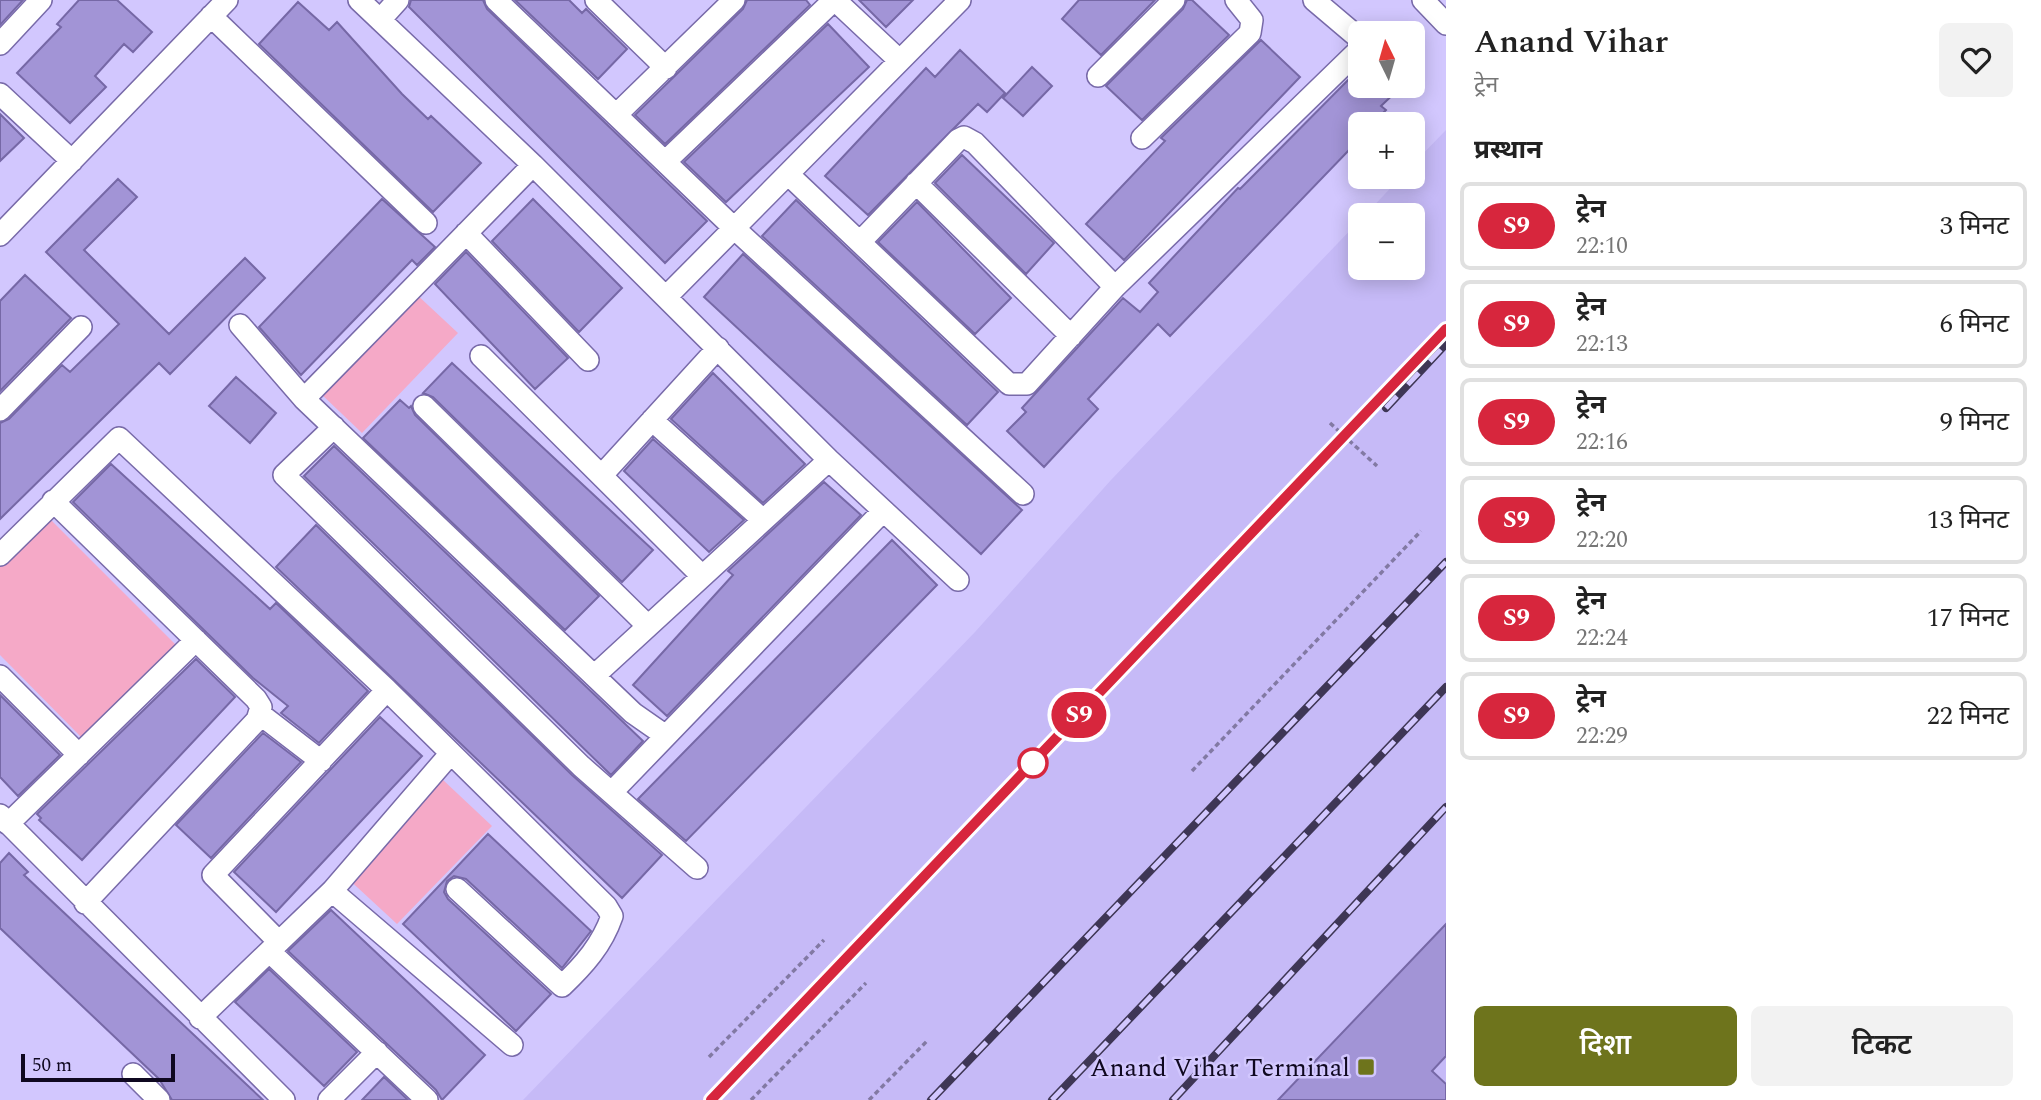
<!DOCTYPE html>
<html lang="hi">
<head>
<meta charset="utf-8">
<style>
	body { margin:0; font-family:Spectral,"Noto Sans Devanagari",serif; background:#f2f2f2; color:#222; height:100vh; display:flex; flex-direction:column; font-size:26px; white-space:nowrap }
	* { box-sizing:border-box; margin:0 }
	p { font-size:23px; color:#767676 }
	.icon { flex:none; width:38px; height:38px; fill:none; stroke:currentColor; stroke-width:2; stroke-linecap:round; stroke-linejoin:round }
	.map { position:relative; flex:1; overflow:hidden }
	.side { display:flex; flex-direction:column; background:#fff; width:595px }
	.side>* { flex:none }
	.badge { padding:0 14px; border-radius:23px; font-size:24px; line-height:46px }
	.needle { width:46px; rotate:355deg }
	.fabs { position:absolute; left:1348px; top:21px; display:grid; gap:14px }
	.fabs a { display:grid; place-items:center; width:77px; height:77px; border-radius:10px; background:#fff; box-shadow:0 4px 18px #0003; font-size:35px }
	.scale { position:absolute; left:21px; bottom:18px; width:154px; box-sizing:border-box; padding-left:7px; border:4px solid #0f0820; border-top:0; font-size:19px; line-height:24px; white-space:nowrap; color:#0f0820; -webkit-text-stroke:5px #d2c7fe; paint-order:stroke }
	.map>.badge { position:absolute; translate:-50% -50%; box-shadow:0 0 0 4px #fff }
	h2 { padding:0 28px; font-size:26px; line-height:63px }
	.round { display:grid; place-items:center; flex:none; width:74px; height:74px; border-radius:10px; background:#f2f2f2 }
	.head { display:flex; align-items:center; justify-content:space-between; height:119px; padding:0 28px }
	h1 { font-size:33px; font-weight:600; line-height:52px }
	.button { display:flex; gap:14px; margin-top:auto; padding:14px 28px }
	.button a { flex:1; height:80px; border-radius:10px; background:#6e741c; color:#fff; font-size:28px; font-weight:600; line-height:80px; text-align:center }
	.button a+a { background:#f2f2f2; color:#222 }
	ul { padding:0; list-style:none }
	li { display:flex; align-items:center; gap:21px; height:88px; margin:0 14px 10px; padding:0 14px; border:4px solid #e0e0e0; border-radius:10px }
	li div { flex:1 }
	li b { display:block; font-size:26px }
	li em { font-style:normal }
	li .badge { min-width:77px; font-weight:700; text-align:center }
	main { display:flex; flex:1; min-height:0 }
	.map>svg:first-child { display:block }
	.built { fill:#c6baf7 }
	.green { fill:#f5a9c7 }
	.building { fill:#a294d6; stroke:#7668a6; stroke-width:2 }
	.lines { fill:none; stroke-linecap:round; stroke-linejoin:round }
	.minor-casing { stroke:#786aa9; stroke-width:24 }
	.path { stroke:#8279a3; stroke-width:3.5; stroke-dasharray:5 3.5; stroke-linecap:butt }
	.minor { stroke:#fff; stroke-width:21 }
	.rail-casing { stroke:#3e3655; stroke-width:8 }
	.rail { stroke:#d2c7fe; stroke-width:5; stroke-dasharray:16; stroke-linecap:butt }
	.path-bridge { stroke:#8279a3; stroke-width:3.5; stroke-dasharray:5 3.5; stroke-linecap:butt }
	.line-casing { stroke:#fff; stroke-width:16 }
	.line { stroke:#d7263d; stroke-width:10 }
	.stop-dot { fill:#fff; stroke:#d7263d; stroke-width:3.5 }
	.poi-dot { fill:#6e741c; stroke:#d2c7fe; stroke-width:2.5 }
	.labels { text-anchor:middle; stroke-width:5; stroke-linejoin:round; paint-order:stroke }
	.poi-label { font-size:26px; fill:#0f0820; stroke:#d2c7fe; text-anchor:end }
</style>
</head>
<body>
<main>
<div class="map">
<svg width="1446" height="1100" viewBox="0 0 1446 1100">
	<rect width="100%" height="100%" fill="#d2c7fe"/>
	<path class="built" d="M1446,130v970h-923l452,-468 136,-152 249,-260v48h52v-53h-47l36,-38h11v-12z"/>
	<path class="green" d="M414,292l44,41 -96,100 -43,-41z
		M47,516l132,132 -94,93 -85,-86v-92z
		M442,779l50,47 -95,98 -53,-49z"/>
	<path class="building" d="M0,0h23l-23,25z
		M79,0h38l35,32 -19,20 -9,-8 -29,32 11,11 -36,36 -53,-50 44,-46 -4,-3z
		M411,0h72l4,9 220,212 -42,42 -256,-256z
		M515,0h54l13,13 4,-4 41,40 -29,30z
		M747,0h59l4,5 -145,139 -30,-29 108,-106z
		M859,0h54l-27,27z
		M1079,0h76l-54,55 -39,-36z
		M1187,0h5l37,35 -87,85 -36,-34 77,-77z
		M298,2l31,28 8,-8 65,72 26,25 3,-3 50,47 -48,49 -174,-168z
		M828,24l41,43 -143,135 -42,-40z
		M1261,40l39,37 -176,183 -38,-36 79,-83 -4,-3z
		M960,50l45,43 -18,19 -9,-8 -110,111 -43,-39 101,-108 9,9z
		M1032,67l20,19 -29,30 -20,-18z
		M1360,68v18h42l-21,20 5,4 -14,14h-12v13l-10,12 -180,187 -12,-12 -70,75 10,10 -54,58 -37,-36 19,-19 -4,-4 101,-110 17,14 18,-20 -9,-9 89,-95 2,1z
		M0,114l24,24 -24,23z
		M962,155l92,88 -28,31 -91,-91z
		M118,179l19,18 -53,53 85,84 76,-76 20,20 -95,96 -11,-11 -159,156v-96l9,-4 53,-54 8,7 49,-48 -73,-72z
		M382,199l53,48 -18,18 -5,-5 -111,115 -42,-48z
		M533,199l89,89 -43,44 -87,-91z
		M796,200l202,192 -31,33 -205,-189z
		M917,202l94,96 -36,36 -97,-92z
		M466,252l102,106 -33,31 -100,-105z
		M743,254l279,256 -41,44 -277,-257z
		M25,275l46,43 -71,73v-90z
		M452,363l201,187 -31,32 -189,-185 -10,-4z
		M713,373l92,91 -42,39 -92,-84z
		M236,377l40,36 -26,30 -41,-37z
		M400,400l9,8 2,-2 4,9 184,181 -34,34 -202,-192z
		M653,439l91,81 -35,32 -85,-81z
		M334,446l309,295 -32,34 -307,-299z
		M111,464l159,145 6,-6 92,88 -49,52 -38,-30 7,-7 -35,-28 -180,-176z
		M824,482l37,33 -194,201 -34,-31 100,-110 -5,-4z
		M316,525l256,250 90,80 -40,43 -346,-331z
		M892,540l45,45 -251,256 -48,-42z
		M196,659l39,38 -153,163 -43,-40 2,-2 -4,-4z
		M0,695l60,60 -42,41 -18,-19z
		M380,717l42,39 -146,156 -42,-40z
		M263,733l38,29 -90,96 -35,-33z
		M488,834l103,97 -29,37 -96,-89 -12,-3 -7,5 -3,11 4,7 103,95 -35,37 -113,-107z
		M9,853l19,19 -4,3 239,225h-91l-13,-21 -159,-151v-65z
		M331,910l154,145 -43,45 -6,-10 -148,-139z
		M1446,924v132l-14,15 14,13v16h-168z
		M269,969l88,83 -33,34 -89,-84z
		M384,1077l24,23h-46z"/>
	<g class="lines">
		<defs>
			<path id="minor" d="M359,0l174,165 296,295 129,120
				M496,0l239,229 288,265
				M596,0l70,68
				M835,0l64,60
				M1314,0l46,39
				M1423,0l23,24
				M211,16l215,207
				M380,20l18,-20
				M0,44l41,-44
				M1098,76l76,-76
				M0,94l72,67
				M616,115l118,-115
				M1142,138l108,-105 2,-13 -16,-20
				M667,160l167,-160
				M790,176l219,208h18l88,-97 245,-238
				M916,183l155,153
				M466,233l122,127
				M0,235l227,-235
				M860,242l98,-102 6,-3 11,6 140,144
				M667,296l293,-296
				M240,325l64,74 329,314 33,23
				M481,356l221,220
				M304,399l229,-234
				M424,406l224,220
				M0,410l81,-83
				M652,420l111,100
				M334,427l-50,48 297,291 116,102
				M602,475l116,-127
				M53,501l203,198 5,8 -4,13 -172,183
				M0,555l119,-117 268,252 219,216 6,10c-10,29 -28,49 -50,70l-105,-97
				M0,676l79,79
				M594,676l235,-216
				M260,714l61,47
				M612,792l271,-281
				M0,815l284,285
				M8,824l188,-184
				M332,891l180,154
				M278,941l-65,-66 174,-185
				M270,952l157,148
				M200,1018l132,-127 119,-138
				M133,1074l26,26
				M329,1100l48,-48"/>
		</defs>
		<use href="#minor" class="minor-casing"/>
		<path class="path" d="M1192,771l229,-240
			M709,1057l115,-117
			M751,1100l115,-117
			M869,1100l58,-59"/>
		<use href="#minor" class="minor"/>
		<defs>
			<path id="rail" d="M1386,408l60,-64
				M711,1100l735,-771
				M931,1100l515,-538
				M1052,1100l394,-413
				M1173,1100l273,-293"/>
		</defs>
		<use href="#rail" class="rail-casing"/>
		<use href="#rail" class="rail"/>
		<path class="path-bridge" d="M1330,423l47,43"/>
	</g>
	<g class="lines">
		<defs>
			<path id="line" d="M711,1100l735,-771"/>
		</defs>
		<use href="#line" class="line-casing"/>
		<use href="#line" class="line"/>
	</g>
	<circle class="stop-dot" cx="1033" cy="763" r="14"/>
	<rect class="poi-dot" x="1357" y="1058" width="18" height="18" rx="3.5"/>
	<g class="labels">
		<g class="poi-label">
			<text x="1350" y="1076">Anand Vihar Terminal</text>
		</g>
	</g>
</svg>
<div class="fabs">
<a><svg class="needle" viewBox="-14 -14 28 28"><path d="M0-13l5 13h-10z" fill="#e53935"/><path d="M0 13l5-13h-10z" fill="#767676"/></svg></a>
<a>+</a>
<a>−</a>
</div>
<div class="scale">50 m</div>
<b class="badge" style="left:1079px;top:715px;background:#d7263d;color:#fff">S9</b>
</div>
<section class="side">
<div class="head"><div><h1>Anand Vihar</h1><p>ट्रेन</p></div><a class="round"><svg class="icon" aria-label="heart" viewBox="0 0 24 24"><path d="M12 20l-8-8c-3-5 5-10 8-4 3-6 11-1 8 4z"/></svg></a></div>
<h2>प्रस्थान</h2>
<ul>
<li><span class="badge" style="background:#d7263d;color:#fff">S9</span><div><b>ट्रेन</b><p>22:10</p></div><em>3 मिनट</em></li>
<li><span class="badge" style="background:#d7263d;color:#fff">S9</span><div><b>ट्रेन</b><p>22:13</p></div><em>6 मिनट</em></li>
<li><span class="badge" style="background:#d7263d;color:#fff">S9</span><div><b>ट्रेन</b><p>22:16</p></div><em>9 मिनट</em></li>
<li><span class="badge" style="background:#d7263d;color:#fff">S9</span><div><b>ट्रेन</b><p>22:20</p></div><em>13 मिनट</em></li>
<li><span class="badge" style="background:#d7263d;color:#fff">S9</span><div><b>ट्रेन</b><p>22:24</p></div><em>17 मिनट</em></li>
<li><span class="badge" style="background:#d7263d;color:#fff">S9</span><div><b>ट्रेन</b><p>22:29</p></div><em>22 मिनट</em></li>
</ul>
<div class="button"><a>दिशा</a><a>टिकट</a></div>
</section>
</main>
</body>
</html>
